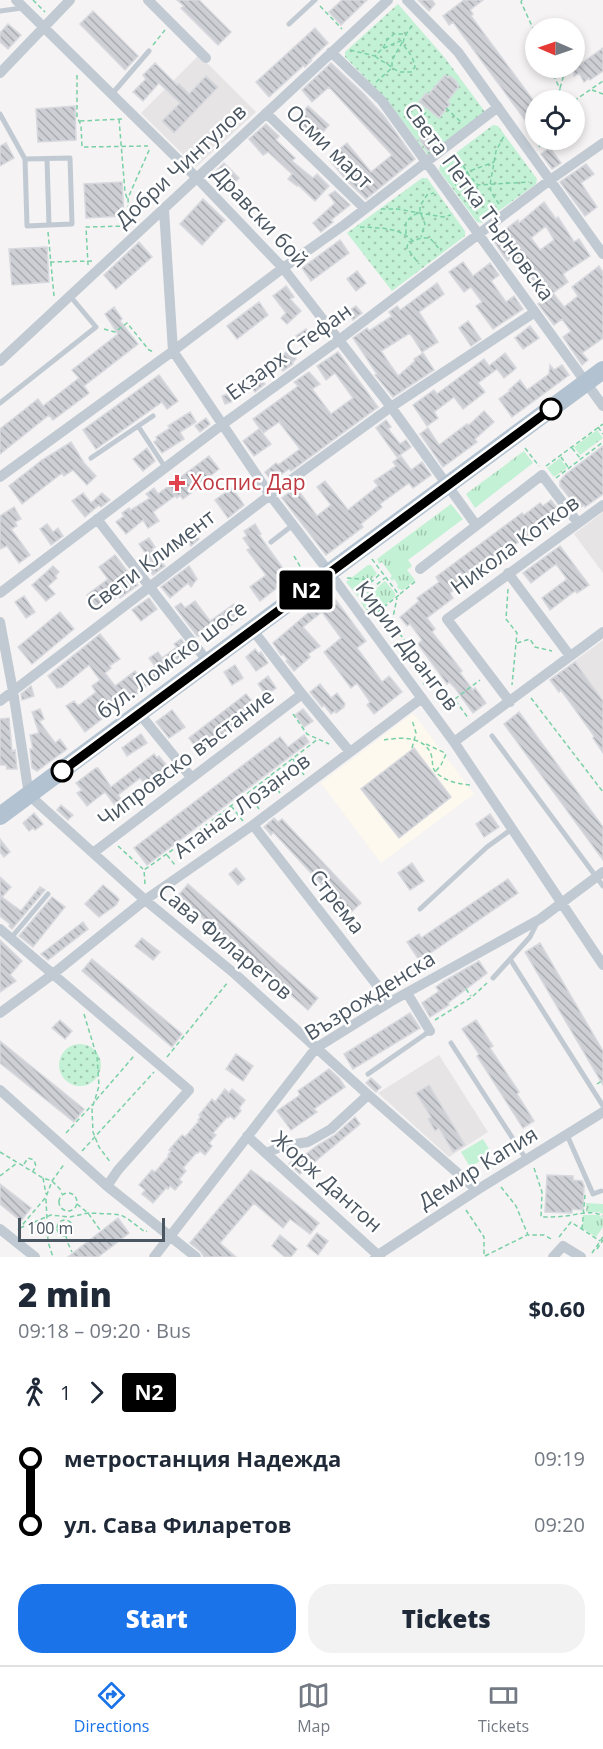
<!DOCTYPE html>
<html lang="en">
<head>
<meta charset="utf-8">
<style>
	body { margin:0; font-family:"Open Sans",sans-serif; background:#f2f2f3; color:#1f2937; height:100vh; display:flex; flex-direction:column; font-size:22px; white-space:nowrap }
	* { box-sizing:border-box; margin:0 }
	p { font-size:20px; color:#747a83 }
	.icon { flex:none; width:33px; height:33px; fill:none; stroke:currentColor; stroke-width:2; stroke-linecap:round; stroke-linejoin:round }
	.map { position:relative; height:1257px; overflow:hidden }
	.sheet { display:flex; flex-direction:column; background:#fff; flex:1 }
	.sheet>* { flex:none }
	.badge { padding:0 12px; border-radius:4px; font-size:21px; line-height:39px }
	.needle { width:39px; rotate:272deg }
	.buttons { position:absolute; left:525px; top:18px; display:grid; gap:12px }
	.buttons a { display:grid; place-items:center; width:60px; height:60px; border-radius:50%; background:#fff; box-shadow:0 3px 9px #0003; font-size:30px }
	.scale { position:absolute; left:18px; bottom:15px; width:147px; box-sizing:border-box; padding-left:6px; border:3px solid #4a5661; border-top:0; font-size:16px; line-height:21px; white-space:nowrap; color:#4a5661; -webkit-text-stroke:4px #fff; paint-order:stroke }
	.map>.badge { position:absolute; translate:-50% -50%; box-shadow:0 0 0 3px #fff }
	.legs { display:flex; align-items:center; gap:9px; height:66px; padding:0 18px; font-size:20px }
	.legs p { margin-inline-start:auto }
	.headline { display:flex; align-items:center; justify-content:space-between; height:102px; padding:0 18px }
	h1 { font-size:33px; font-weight:800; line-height:45px }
	.action { display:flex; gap:12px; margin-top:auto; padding:12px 18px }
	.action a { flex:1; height:69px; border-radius:24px; background:#1a73e8; color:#fff; font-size:24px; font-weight:800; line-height:69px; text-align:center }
	.action a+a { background:#f2f2f3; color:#1f2937 }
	ul { padding:0 18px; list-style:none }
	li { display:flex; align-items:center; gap:21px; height:66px; font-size:22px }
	li i { display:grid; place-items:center; width:9px; height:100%; margin:0 8px; background:currentColor }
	li i::after { content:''; width:15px; height:15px; margin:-8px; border:4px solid; border-radius:50%; background:#fff }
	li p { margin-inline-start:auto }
	li:first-child i { background:linear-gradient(#0000 50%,currentColor 0) }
	li:last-child i { background:linear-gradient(currentColor 50%,#0000 0) }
	.dock { display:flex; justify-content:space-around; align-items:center; height:84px; border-top:2px solid #e0e1e3; background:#fff; font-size:16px; color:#747a83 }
	.dock a { display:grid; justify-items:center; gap:3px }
	.dock .selected { color:#1a73e8 }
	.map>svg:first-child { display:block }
	.commercial { fill:#fdf9ef }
	.education { fill:#e6e4e5 }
	.grass { fill:url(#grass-tufts) }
	.park { fill:url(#park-dots) }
	.pitch { fill:#c3f1d5 }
	.building { fill:url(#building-back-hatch); stroke:#d7d9de; stroke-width:1.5; fill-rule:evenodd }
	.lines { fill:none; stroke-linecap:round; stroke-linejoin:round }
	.path { stroke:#7ad0a6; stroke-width:1.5; stroke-dasharray:4.5 3; stroke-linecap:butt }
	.service { stroke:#c1cad2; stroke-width:5 }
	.minor { stroke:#c1cad2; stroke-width:10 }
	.primary { stroke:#b3c2d1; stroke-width:18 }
	.line-1-casing { stroke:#fff; stroke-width:14 }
	.line-1 { stroke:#000; stroke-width:9 }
	.stop-1-dot { fill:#fff; stroke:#000; stroke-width:3 }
	.health-dot { fill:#e0444e; stroke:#fff; stroke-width:2 }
	.labels { text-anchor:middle; stroke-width:5; stroke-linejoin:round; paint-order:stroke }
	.street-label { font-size:21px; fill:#4a5661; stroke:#fff }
	.health-label { font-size:21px; fill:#be3a42; stroke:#fff; text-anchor:start }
</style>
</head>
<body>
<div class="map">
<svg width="603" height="1257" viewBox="0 0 603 1257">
	<defs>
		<pattern id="grass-tufts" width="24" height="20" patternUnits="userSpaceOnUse" patternTransform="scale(1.5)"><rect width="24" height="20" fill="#c3f1d5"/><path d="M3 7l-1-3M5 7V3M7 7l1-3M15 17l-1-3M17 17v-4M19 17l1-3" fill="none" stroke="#a0c6b0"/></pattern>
		<pattern id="park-dots" width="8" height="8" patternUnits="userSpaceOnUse" patternTransform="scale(1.5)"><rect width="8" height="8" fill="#c3f1d5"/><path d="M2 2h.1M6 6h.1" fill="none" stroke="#a0c6b0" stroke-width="1.8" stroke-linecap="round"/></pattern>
		<pattern id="building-back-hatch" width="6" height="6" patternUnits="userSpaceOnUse" patternTransform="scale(1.5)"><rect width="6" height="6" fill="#cdcfd5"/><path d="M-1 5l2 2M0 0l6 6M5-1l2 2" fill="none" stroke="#a8abb0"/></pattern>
	</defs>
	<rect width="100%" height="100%" fill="#f5f3f3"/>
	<path class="commercial" d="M413,713l61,81 -93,69 -60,-80z"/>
	<path class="education" d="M199,55l57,57 -60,55 -55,-54z
		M603,512v61l-29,-39z
		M603,640v111h-1l-9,-13 1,-2 -33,-45 -2,1 -9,-13z
		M439,1055l49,77 -39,25 -71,-64z"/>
	<path class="grass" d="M597,430l6,8 -23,17 -6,-8z
		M524,451l9,12 -58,45 -9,-14z
		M560,458l7,10 -13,9 -7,-9z
		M451,504l12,15 -55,41 4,6 -5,4 8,10 -12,10 -4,-1 -2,-2 1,-2 -4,-6 -2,2 -2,-3 2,-2 -10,-14 -3,2 -2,-5z
		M368,565h3l6,9 -11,10 -1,10 -6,4 -13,-16z
		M385,581l10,12v4l-24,19 -10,-13 9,-8v-7l3,3z
		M586,1203l17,1v10l-4,-2h-13z
		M583,1215h16l4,3v9l-7,10 -13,-8z"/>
	<path class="park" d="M398,4l47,54 41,55 -58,42 -41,-55 -42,-43v-5z
		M493,125l5,1 39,53 -1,5 -54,39 -5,-1 -38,-52 1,-5z
		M422,178h5l38,53v5l-73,55 -45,-58z
		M59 1065a21 21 0 1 1 42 0a21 21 0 1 1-42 0Z"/>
	<path class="pitch" d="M483,1139l9,15 -22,13 -9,-15z"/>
	<path class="building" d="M177,0h22l32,32 -13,13 -37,-37 3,-2z
		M342,0h25l-26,25 -12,-13z
		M418,0h14l3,4 -6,7z
		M464,0h19l-13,10 3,4 -2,2 65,88v28l-9,-13 -2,1 -72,-98 -4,3 -6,-9z
		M93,11l45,45 -13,14 -45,-46z
		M8,24l13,11 -13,14 -8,-7v-9z
		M315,28l13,15 -19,18 3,-1 -7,7 -1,-2 -35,32 -13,-15z
		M603,48v23l-13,9 -1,-2 -5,4 -5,-9 -5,3v-18l5,7z
		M155,63l22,22 2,-1 10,10 17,-18 12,11 -44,46 -12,-12 18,-18 -21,-20 -16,18 -10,-9 13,-13 -3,-4z
		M331,63l33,31 20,22 31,43 -49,40 -19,-18 -19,-23 19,-15 24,29 21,-17 -63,-68 -17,15 -10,-12z
		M445,75l3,3 2,-2 7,6 -1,1 3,3 -12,16 3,2 -11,14 -20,-16 7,-9 2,2z
		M75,106l1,34 -38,2 -2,-33z
		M308,106l21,19 -14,16 -21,-19z
		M266,124l13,12 -3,4 19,18 -3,3 21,17 4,-4 12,12 -14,15 -17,-16 -1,1 -9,-7 4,-5 -24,-22 -5,3 -14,-16z
		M427,134l8,12 -7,5 -9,-12z
		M6,143l8,15 -14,8v-20z
		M550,148l11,15 -9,6 -11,-15z
		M224,163l15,15 -11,11 -15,-15z
		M586,164l8,10 -13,9 16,24 -12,9 -25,-34z
		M122,182l2,34 -38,2 -2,-34z
		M335,191l15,14 -19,15 2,2 -12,10 -8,-9 22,-20 -6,-8z
		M203,199l22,21 -23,25 -22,-21z
		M544,202l12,17 2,-2 16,25 5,-3 11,17 -27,18 5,8 -15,11 11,14 14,-11 -6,-9 27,-21 4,6v66l-21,15 6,7 -6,5 -19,-28 8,-6 -9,-12 -8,6 -16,-21 6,-4 -9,-14h2l-23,-31 -7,6 -14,-21 14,-10 -1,-1 12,-9 1,3zM546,226l8,14 -14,10 -9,-12z
		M340,240l9,13 -38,28 -9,-13z
		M139,242l13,15 -36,32 -12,-14z
		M47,247l2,35 -37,3 -3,-36z
		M463,262l10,14 17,-13 9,12 -8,6 15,21 8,-6 9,13 -30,20 -17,-23 6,-4 -11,-15 -7,5 -15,-20z
		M357,271l9,12 -10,8 -9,-12z
		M437,283l7,11 -25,18 19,30 -16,10 -12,-19 -29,18 17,25 17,-15 -1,-2 9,-6 11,17 -41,27 -18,-22 2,-1 -24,-36 14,-10 2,3 23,-15 -3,-4 8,-6 3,4 3,-2z
		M286,286l8,11 -4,2 11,12 -14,13 -6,-6 5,-5 -13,-17z
		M259,302l9,13 -31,24 -10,-13z
		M356,306l6,7 -9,7 -6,-8z
		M114,307l8,12 -2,2 18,23 -54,42 5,7 -36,27 -4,-5 -49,39v-25l38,-30 5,7 36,-28 -7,-8 46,-36 -13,-20z
		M468,321l13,18 -10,7 -12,-18z
		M530,326l9,12 -16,11 -8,-11z
		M306,329l8,12 -10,7 -8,-12z
		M288,350l8,9 -4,4 1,1 -10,7 -8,-8z
		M338,352l40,55 -87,64 -2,-2 -17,12 -7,-9 11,-9 2,2 22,-16 -21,-27 -16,11 -10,-14 45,-33 -4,-4 15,-10 11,12 -8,5 19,25 22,-16 -18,-25 -9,7 -9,-14z
		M505,353l11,15 -3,3 -9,7 -7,-9 -19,14 7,9 -22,17 -9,-12 -20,15 4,6 -11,8 -14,-21 21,-15 3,4 47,-35 5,7z
		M550,365l4,5 8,-5 7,10 -57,42 -13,-18 11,-8 -1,-1 11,-10 7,10 22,-16z
		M159,375l19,26 -11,8 -5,-7 -66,47 -13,-19z
		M258,376l7,8 -10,8 -6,-7z
		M236,391l3,8 -14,5 -3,-8z
		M484,411l10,11 -19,17 2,3 -34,25 -23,-33 8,-6 11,17 28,-21 2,1z
		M190,412l6,10 -16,10 4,7 -22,14 -8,-11 3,-2 -1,-3 14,-9 -2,-2z
		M206,418l4,6 -10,8 -5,-6z
		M386,420l5,7 -3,2 12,15 6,-4 5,7 -14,10 -21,-29z
		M259,429l12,15 -17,12 -11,-15z
		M71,442l13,21 12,13 -9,9 -14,-15 -9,6 -2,-3 -40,31 -13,-18 33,-26z
		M603,446v48l-18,13 -1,-2 -3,2 -3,-3 -2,2 -16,-20v-5l5,-6z
		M147,448l8,13 -12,10 -10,-12z
		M209,456l10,13 -21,17 1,1 -16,12 -3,-4 -3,3 -2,-2 -22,16 6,9 -11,7 -5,-8 -17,14 -10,-12 8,-6 -2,-3 7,-5 2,2 19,-12 -4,-4 8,-6 4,6z
		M401,456l10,14 11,-8 9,13 -18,13 -4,-5 -29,21 2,3 -21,17 2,3 -37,28 -44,-57 14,-11 21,29 14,-11 -14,-18 8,-6 23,29 30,-24 -4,-5 22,-15 -3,-4z
		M232,488l12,17 -16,13 -13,-18z
		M83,493l8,10 11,-10 8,7 -9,7 -2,-2 -14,12 -13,-16z
		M551,500l11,14 -24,18 -2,-3 -86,64 3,5 -26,20 8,11 -3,3 30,39 -2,2 13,17 2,-2 11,15 -13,10 -18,-25 -6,-6 -2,2 -29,-40 4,-4 -12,-16 -3,2 -7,-9 19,-16 -2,-3 22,-16 -3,-5 86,-64 2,2 16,-12 3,3z
		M14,507l7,12 -6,3 2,4 -6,3 19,26 -11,8 -12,-17 -7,3v-33z
		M47,524l6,8 5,-4 5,8 -12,9 -11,-16z
		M255,524l6,10 -2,1 31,43 -30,23 -10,-14 16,-12 -19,-25 3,-2 -7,-10 4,-2 -3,-5z
		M192,529l7,10 -8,7 -7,-11z
		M149,538l6,9 -3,2 13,17 -12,9 -7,-10 5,-4 -12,-17z
		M560,546l29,39 -12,8 -2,-2 -25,19 -8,-12 25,-19 -11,-15 -25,19 -8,-10z
		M115,555l23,30 -18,13 -2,-2 -19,15 -12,-16 21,-16 -9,-12z
		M53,566l6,6 -4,4 2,2 -9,8 7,8 -9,7 -14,-16z
		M189,566l8,13 -6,8 -3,-4 -18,15 -9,-11z
		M330,592l36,49 -9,7 25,34 7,-6 13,16 -28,22 -7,-9 3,-3 -13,-19 -6,5 -27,-36 17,-14 -19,-26 -19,15 17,19 -12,8 2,3 -16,14 -8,-10 2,-1 -5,-6 -2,1 -8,-12 35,-30 -3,-3z
		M24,596l11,16 -9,6 -11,-16z
		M149,598l8,11 -16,12 -9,-11z
		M195,601l15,20 24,-17 9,13 -29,20 -17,-1 -22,-29 6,-4 4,5z
		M60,612l14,17 -42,35 -14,-17z
		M100,634l20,25 -11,7 2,2 -6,5 10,13 20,-15 5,6 15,-11 -6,-8 9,-6 4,6 15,-11 -3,-3 7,-5 10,13 -56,43 -4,2 -3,-4 -11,8 3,4 -35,27 -19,-26 8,-5 4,5 18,-14 -4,-6 8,-6 -11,-15 -27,22 -5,1 -9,-12z
		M255,649l4,5 2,-2 7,11 -12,8 -10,-14z
		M575,662l28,39v52l-10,-15 1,-2 -33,-46 -2,2 -9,-12z
		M235,665l8,13 -11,7 -8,-13z
		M268,676l8,12 -10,7 -8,-11z
		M320,684l11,14 6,-5 8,11 -1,2v1l-8,6 -1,-2 -4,3 -7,-9 -2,2 -12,-15z
		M31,686l3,10 -12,4 -1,-6z
		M246,694l10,12v3l-28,22 -3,2 1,2 -25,19 -12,-16z
		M40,709l4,10 -5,2 16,22 5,-4 7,10 -30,22 -5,-3 -2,-19h3l-3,-14 9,-2 -7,-21z
		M303,709l10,12 -9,6 -9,-12z
		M172,710l13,17 -16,11 -13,-16z
		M519,712l84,115v33l-99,-136z
		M9,718l3,33 3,-1 2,19h-10l-1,-4h-6v-46z
		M141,734l6,9 -20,13 -5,-8z
		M304,735l5,7 -162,123 -13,-17 146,-111 8,10z
		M414,748l37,49 -52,41 -38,-49z
		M154,754l3,4 2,-2 9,11 -22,18 -6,-7 -22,17 6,8 -7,5 -12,-16 -18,14 -10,-13 5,-3 -6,-7 20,-15h2l13,19z
		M61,805l12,10 -5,5 -11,-10z
		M34,813l9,11 -8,6 -2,-2 -4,3 -6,-8z
		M490,814l9,13 -15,10 -8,-13z
		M274,818l4,4 4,-3 79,84 -12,11 -76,-82 -2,3 -5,-6 -2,-2z
		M0,839l10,13 -6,5 -4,-5z
		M412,863l12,18 -14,9 -12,-17z
		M236,868l9,11 -7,6 -9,-11z
		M0,877l11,10 -9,10 19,14 19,-24 5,3 -33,39 -3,-3 1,-2 -10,-8z
		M508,879l10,14 -89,61 2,3 -10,6 -14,-21 12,-8 2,4z
		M188,884l130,114 -10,12 -130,-114z
		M103,885l15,13 1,2 -3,5 -17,12 -14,-13z
		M52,897l13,10 -32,40 -14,-11z
		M83,922l5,7 -40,31 -7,-6z
		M142,938l18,14 -7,8 -18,-14z
		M0,940l22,21 -12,14 6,6 -16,11z
		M540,943l63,108v34l-78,-133z
		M92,959l90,75 -10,13 -90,-76z
		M479,961l8,12 -39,30 1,2 -19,12 -8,-14 17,-12 -3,-4 10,-7z
		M410,1013l10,15 -67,41 -9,-15z
		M60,1020l12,11 -7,8 -13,-11z
		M476,1020l17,26 -3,2 29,44 -2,2 17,27 -11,7 -46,-72 2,-2 -17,-25z
		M0,1041l84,68 -10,13 -74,-59z
		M236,1054l17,12 -10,15 -17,-12z
		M329,1069l10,9 6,9 -31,22 3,3 -26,18 -14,-19 23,-16 -2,-4z
		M371,1078l10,9 -5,5 -10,-9z
		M429,1085l36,60 -12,7 -14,-24 -4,3 -7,-12 3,-2 -15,-24z
		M225,1089l4,4 3,-4 13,11 -6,8 2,3 -7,8 -4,-3 -2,2 -1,-1 -14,16 3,2 -7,8 3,3 -7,9 -5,-4 -2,2 -1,-1 -14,16 3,3 -7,8 3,3 -7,8 -5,-4 -2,3 -1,-2 -14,16 -11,-9 3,-4 -6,-5 13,-15 3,2 14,-16 -1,-1 3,-4 -2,-1 13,-15 3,2 14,-16 -1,-1 3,-4 -2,-1 13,-16 3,3z
		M355,1117l5,7 -60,50 -11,-10 4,-4 2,3 20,-16 20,-12z
		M251,1170l17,13 1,-1 50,41 -9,11 -20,-15 -7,9 -29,-25 -34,40 16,14h-32l-3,-5 -11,-9z
		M547,1175l26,1v4l9,1 2,5 -1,24 -11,-1v4l-27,-1z
		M0,1184l31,24 -10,13 -21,-17z
		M118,1218l11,15 -31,24h-30z
		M317,1233l11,8 -10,14 -11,-9z
		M280,1235l17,14 -6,8h-6l-13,-11z"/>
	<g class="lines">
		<path class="path" d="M33,0l12,12
			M522,0l-1,2 15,33
			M320,6l22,23
			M153,45l12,-15
			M383,48l4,-8 7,-6h10
			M350,50l25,6 7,-7 20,-9
			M375,56c6,6 12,6 17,12v-8l11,-19
			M550,68l10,21 -4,11
			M77,75v42l4,8 1,22 66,-1
			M376,82l16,-14 8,4h11l4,-5c-5,-26 -23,-15 -1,-44
			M560,88l6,-20
			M592,90l11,4
			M574,101l29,-20
			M446,108l15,14
			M119,119l6,73 2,6
			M80,121l43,-2
			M413,127l15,-17
			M539,147l3,-7
			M455,153l14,22 9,10 51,-3
			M455,185l6,-3 6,-10 27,-10
			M468,203l10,-18
			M499,204l-8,-12 -1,-7 6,-34 8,-15
			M381,209h16l46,8 8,-2
			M421,214l4,10 -4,13
			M129,225l-1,-27 22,-50
			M360,227c19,1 39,0 53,14l8,-3h9l11,13
			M48,232l6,64
			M406,234v-12l6,-6 8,-4v-6l7,-11 7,-2
			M413,241l-5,1 -1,6 12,16
			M50,262l43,-1
			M88,265l-2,-38 42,-1
			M104,329l11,3 12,-9 22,27 5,2
			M598,427l5,7
			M525,448l14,18
			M572,448l8,10
			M561,457l7,10
			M546,466l57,-42
			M556,478l47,-36
			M294,556l10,17
			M372,559l27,36 -24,19
			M347,578l25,2
			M371,589l14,-11
			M508,589l-2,30 11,14 -5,52
			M400,594l17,-14
			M362,601l6,-4v-12l13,-12
			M382,609l62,86 8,1 17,23
			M392,622l5,-24
			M517,643l13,-4 5,8 17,4
			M423,684l8,-6
			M531,698l72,94
			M455,699l25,-19
			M293,714l14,20 22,10
			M384,740c16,-3 40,-4 47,14 3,9 -1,15 8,21 9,7 21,9 32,10
			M426,744l19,9
			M412,748l4,-15 -4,-13
			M293,759l11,16
			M436,771l5,-6 6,-13
			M269,777l11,16
			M248,793l11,16
			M231,806l12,15
			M188,840l8,10
			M118,846l25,23
			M167,855l8,10
			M145,884l-1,-14 44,-31 130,-100
			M466,989l5,7
			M84,1014l13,43 1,14 1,15 -7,23 1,23 6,15 12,16
			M435,1020l37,-23 15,-14
			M167,1057l61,-75
			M597,1084l6,-4
			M96,1100l38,-44
			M66,1133l27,-29
			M82,1151l72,-79
			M0,1152l43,26 9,3 8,8 2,5
			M24,1164l4,-6 6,2 2,6 -3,5
			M534,1168l8,24 -1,25c8,0 16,0 24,-1 13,-1 26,-7 38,0
			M0,1176l17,-13
			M43,1178l3,16
			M501,1187l15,19 12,29h16l9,5
			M59 1202a9 9 0 1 1 18 0a9 9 0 1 1-18 0Z
			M46,1199l2,43 5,15
			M77,1204l11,9 12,17
			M466,1210l18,27v20
			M57 1228a8 8 0 1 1 16 0a8 8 0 1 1-16 0Z
			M20,1228l31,-13 19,2 18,-4 23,1 10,1 7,4 17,13 2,-1
			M582,1229l3,-34
			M18,1230l28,-33 6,-16 13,-18
			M66,1236l1,5 5,11
			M559,1237l12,-15 29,19
			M597,1249l6,-9
			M592,1253l11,-16
			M485,1256l42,-21"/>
		<path class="service" d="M0,11l22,-3
			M289,24l26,-24
			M112,94l37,-43
			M0,114l25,45
			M70,158l2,66 -45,2 -2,-67z
			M47,159l2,66
			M0,403l96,-76 -26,-31
			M138,426l27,41
			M91,458l62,-42
			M271,542l22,-17
			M492,736l111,150
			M420,909l67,-62 25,-18
			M11,938l37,-44
			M510,959l93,147
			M493,978l37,-41 7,-14
			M451,1043l75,116
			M368,1074l62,-43
			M567,1135l26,59 8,-3"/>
		<path class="minor" d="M16,0l181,178 86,90 108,139 85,118
			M148,0l58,58
			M407,0l51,52 145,202
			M331,52l51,49 221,305
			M0,73l70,-73
			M266,113l99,96
			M164,210l9,141 97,144 59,77 125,170 149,223
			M0,361l388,-361
			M0,477l173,-126 110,-83 61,-43 154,-118
			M97,519l111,143
			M420,569l122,-94 36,48
			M508,573l62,83
			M0,593l223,-169 116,-84 211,-160 53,-37
			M0,622l13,69 16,104 116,105 90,74 130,118 112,98
			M252,629l50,65 48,58
			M0,701l270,-206 121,-88 144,-95
			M510,702l-63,-83 156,-114
			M139,713l52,64
			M454,742l149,-110
			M253,825l137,177
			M93,853l209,-159
			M0,929l189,161 -71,80 -11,16
			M407,993l23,38
			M0,1013l53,-39 92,-74 108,-75 169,-127
			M0,1090l107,96 89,71
			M247,1136l133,121
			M266,1153l17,-7 25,-4 23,-13 37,-34
			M0,1229l35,28
			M154,1257l162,-209 74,-46 150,-83 63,-47
			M375,1257l102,-67 126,-78
			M553,1257l10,-11 18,11"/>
		<path class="primary" d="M0,816l603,-446"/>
	</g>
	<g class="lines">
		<defs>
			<path id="line-1" d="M62,771l489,-362"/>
		</defs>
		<use href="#line-1" class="line-1-casing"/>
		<use href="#line-1" class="line-1"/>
	</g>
	<g class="stop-1-dot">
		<circle cx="551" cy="409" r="10"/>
		<circle cx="62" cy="771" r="10"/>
	</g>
	<path class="health-dot" d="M174 474h6v6h6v6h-6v6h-6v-6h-6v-6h6z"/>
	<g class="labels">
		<g class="street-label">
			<text transform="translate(329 147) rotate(44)" y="7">Осми март</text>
			<text transform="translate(181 166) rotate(-43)" y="7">Добри Чинтулов</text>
			<text transform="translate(479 202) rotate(54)" y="7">Света Петка Търновска</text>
			<text transform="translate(260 217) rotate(47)" y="7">Дравски бой</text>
			<text transform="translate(289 352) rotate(-36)" y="7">Екзарх Стефан</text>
			<text transform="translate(515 545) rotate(-36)" y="7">Никола Котков</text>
			<text transform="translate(151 561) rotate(-37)" y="7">Свети Климент</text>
			<text transform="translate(407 646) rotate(53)" y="7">Кирил Дрангов</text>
			<text transform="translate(172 660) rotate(-37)" y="7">бул. Ломско шосе</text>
			<text transform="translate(186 758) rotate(-37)" y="7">Чипровско въстание</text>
			<text transform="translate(242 806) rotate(-36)" y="7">Атанас Лозанов</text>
			<text transform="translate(337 902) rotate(52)" y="7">Стрема</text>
			<text transform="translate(225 942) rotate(40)" y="7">Сава Филаретов</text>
			<text transform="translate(370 996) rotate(-32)" y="7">Възрожденска</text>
			<text transform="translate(478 1168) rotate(-32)" y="7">Демир Капия</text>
			<text transform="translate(327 1182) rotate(42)" y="7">Жорж Дантон</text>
		</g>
		<g class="health-label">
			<text x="190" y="490">Хоспис Дар</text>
		</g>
	</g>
</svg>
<div class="buttons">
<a><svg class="needle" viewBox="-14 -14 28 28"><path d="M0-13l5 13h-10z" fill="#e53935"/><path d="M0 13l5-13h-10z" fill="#747a83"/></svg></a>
<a><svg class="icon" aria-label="locate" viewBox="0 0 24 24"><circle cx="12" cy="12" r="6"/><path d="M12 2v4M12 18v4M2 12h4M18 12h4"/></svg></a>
</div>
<div class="scale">100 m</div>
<b class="badge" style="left:306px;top:590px;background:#000;color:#fff">N2</b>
</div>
<section class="sheet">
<div class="headline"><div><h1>2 min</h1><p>09:18 – 09:20 · Bus</p></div><b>$0.60</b></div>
<div class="legs"><svg class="icon" aria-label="walk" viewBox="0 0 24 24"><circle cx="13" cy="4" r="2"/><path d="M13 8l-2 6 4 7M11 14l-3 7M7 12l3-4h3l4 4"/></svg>1<svg class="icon" aria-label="forward" viewBox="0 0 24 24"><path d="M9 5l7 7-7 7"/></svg><b class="badge" style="background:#000;color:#fff">N2</b></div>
<ul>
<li><i style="color:#000"></i><b>метростанция Надежда</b><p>09:19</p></li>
<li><i style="color:#000"></i><b>ул. Сава Филаретов</b><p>09:20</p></li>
</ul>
<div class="action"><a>Start</a><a>Tickets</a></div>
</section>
<nav class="dock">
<a class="selected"><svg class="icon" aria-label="directions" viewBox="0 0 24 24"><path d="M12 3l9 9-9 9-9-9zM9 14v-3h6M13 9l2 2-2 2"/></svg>Directions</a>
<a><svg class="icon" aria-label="map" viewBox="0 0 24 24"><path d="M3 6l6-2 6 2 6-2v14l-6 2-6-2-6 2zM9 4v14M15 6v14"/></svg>Map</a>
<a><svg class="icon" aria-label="tickets" viewBox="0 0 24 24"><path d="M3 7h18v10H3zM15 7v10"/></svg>Tickets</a>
</nav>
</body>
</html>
